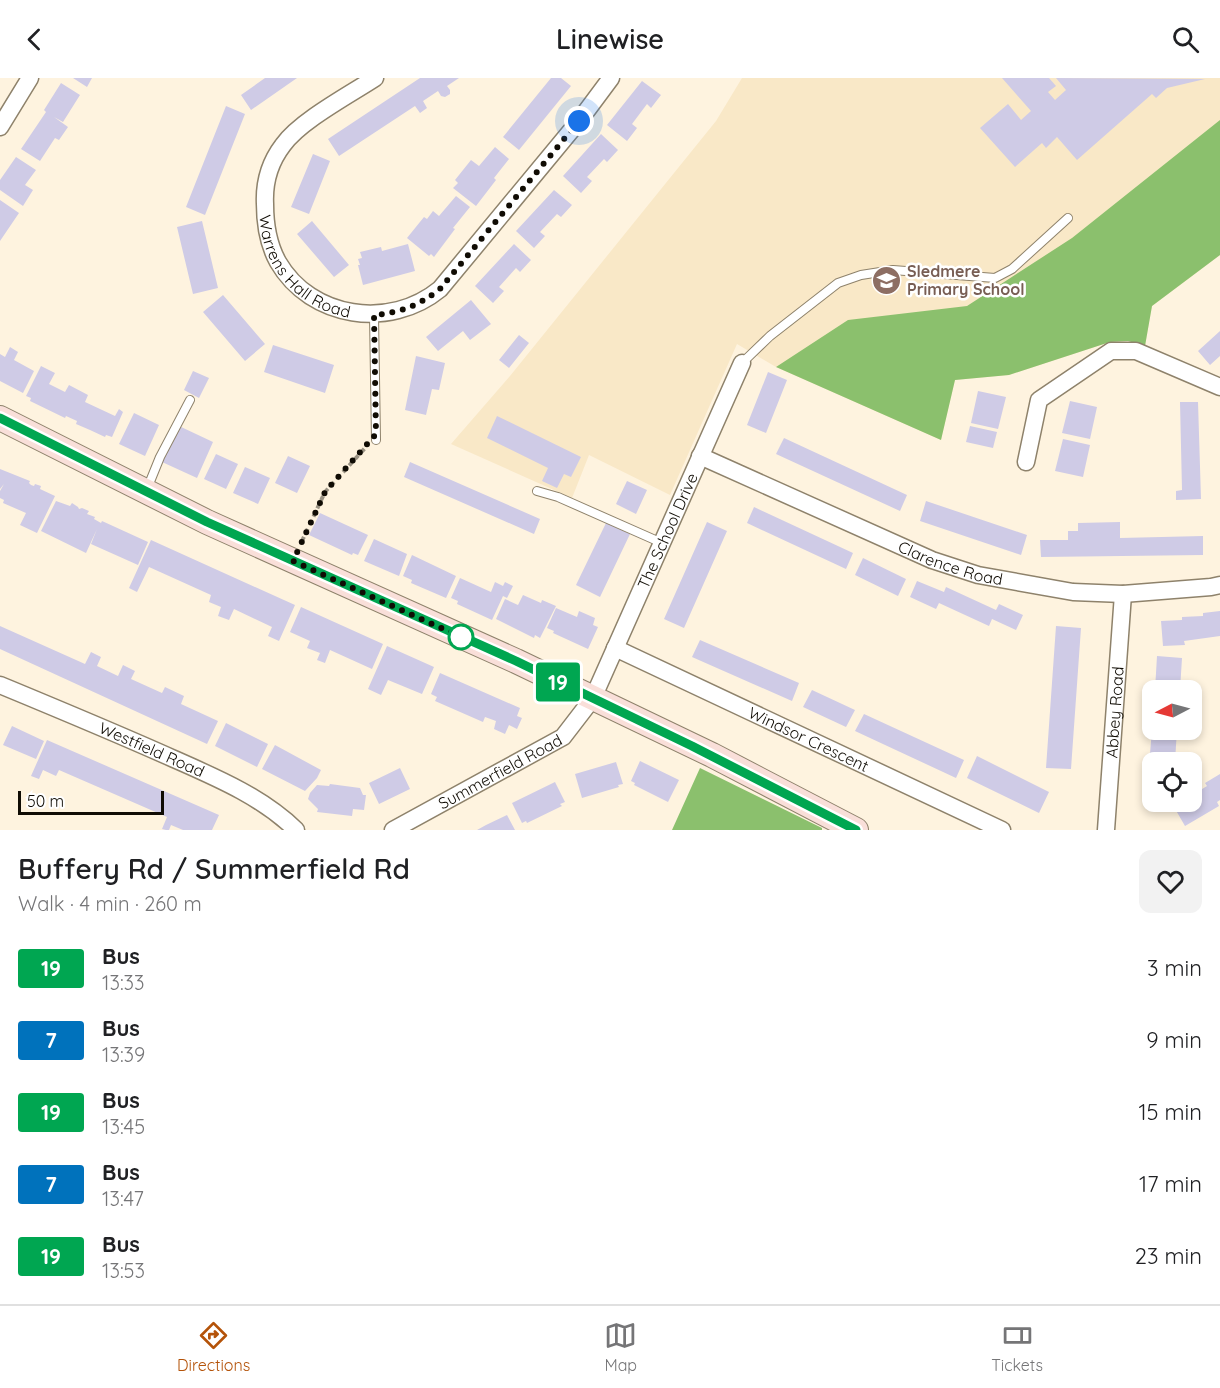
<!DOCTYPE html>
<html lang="en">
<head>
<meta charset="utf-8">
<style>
	body { margin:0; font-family:Quicksand,sans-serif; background:#f2f2f2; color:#202124; height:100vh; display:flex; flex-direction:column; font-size:22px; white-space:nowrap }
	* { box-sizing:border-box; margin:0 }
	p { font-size:20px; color:#757577 }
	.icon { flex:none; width:33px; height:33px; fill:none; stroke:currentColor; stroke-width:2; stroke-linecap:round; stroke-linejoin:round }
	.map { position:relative; height:752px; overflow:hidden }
	.details { display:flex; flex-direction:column; background:#fff; flex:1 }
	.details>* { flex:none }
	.badge { padding:0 12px; border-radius:4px; font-size:21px; line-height:39px }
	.needle { width:39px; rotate:264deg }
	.fabs { position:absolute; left:1142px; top:602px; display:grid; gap:12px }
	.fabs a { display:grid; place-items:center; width:60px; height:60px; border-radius:12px; background:#fff; box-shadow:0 3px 9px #0003; font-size:30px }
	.scale { position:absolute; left:18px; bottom:15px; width:146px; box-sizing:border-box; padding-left:6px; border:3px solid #100c04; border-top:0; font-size:16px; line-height:21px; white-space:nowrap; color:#100c04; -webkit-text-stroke:4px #fff; paint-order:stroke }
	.you { position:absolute; width:30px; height:30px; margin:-15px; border:4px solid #fff; border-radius:50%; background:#1a73e8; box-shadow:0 0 0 9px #1a73e833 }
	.map>.badge { position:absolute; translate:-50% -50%; box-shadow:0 0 0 3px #fff }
	.round { display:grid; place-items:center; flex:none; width:63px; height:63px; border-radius:12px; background:#f2f2f2 }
	.overview { display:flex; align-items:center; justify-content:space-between; height:102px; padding:0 18px }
	h1 { font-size:28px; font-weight:600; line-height:45px }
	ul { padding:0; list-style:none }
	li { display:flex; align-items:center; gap:18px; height:72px; padding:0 18px }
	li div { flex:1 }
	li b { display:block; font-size:22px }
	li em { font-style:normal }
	li .badge { min-width:66px; font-weight:700; text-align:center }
	header { display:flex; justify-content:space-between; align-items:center; height:78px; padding:0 18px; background:#fff; font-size:27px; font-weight:600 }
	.dock { display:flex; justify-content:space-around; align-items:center; height:84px; border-top:2px solid #e0e0e0; background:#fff; font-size:16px; color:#757577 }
	.dock a { display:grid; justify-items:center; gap:3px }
	.dock .on { color:#b45309 }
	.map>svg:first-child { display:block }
	.built { fill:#f9e8c7 }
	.forest { fill:#8bc06d }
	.building { fill:#cfcbe6 }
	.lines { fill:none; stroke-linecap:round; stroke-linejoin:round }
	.lane-casing { stroke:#8e826b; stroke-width:10 }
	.street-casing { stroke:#8e826b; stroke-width:19 }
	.secondary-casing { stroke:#8e826b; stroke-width:26 }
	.path { stroke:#9a9283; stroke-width:4; stroke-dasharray:4.5 4.5; stroke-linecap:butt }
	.lane { stroke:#fff; stroke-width:8 }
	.street { stroke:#fff; stroke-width:16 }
	.secondary { stroke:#f9dfd9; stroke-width:24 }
	.line-casing { stroke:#fff; stroke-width:14 }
	.line { stroke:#00a651; stroke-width:9 }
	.walk { stroke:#100c04; stroke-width:6; stroke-dasharray:0 10.8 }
	.stop-dot { fill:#fff; stroke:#00a651; stroke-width:3 }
	.labels { text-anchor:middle; stroke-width:5; stroke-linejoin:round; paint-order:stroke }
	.street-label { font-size:16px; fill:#100c04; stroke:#fff }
	.education-label { font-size:16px; font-weight:bold; fill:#785e54; stroke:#fff; text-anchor:start }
</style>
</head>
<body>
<header><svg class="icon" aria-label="back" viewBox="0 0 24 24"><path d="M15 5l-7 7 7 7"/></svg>Linewise<svg class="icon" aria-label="search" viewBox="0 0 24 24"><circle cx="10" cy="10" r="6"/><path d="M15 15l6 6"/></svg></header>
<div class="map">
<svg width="1220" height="752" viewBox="0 0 1220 752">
	<rect width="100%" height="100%" fill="#fef3df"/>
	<path class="built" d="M742,0h478v177l-68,51 -7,40 -17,-5 -18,1 -101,33 -54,5 -14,60 -165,-73 -39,-23 -67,151 -81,-40 -17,43 -121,-54 59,-68 206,-255z"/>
	<path class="forest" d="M1220,42v135l-68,51 -7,40 -17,-5 -18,1 -101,33 -54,5 -14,60 -165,-73 72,-47 119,-14 105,-68z
		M700,690l122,60v2h-150z"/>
	<path class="building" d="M73,0h19l-5,9z
		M265,0h32l-46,32 -10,-15z
		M420,0h39l-12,8 3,4v4l-5,3 -4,-1 -3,-5 -15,10 4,7 -7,5 -5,-7 -76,50 -11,-17z
		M551,0h10l10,8 -52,64 -16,-13z
		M1002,0h47l7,8 -8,6 7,8 11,-10 -10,-12 149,1 -38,9 -11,10 -4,-4 -75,66 -20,-23 -11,11 -4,-5 -27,24 -35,-39 28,-24 13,16 10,-9z
		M642,3l19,14 -10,13 -4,-4 -15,20 5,4 -10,13 -20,-16z
		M61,5l19,12 -17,27 -9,-5 14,10 -9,13 -4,-2 -15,23 -19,-12 25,-37 -2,-2z
		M226,28l19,8 -40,101 -19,-8z
		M601,56l17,16 -11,12 -3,-3 -17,18 5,4 -11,12 -18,-17z
		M495,69l14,12 -15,19 2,2 -20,26 -23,-18 5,-5 -3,-3 16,-20 8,6z
		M313,76l17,7 -21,53 -18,-7z
		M16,79l20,13 -11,15 8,5 -10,16 -23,-16v-10z
		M554,112l18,15 -11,12 -4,-3 -17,18 5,4 -11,12 -18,-17z
		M456,118l14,11 -17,21 2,1 -21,28 -3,-3 -2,2 -22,-18 17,-21 3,2 6,-8 6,5z
		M0,122l19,13 -19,28z
		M202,143l16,67 -25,6 -16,-67z
		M312,143l37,44 -15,12 -37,-43z
		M408,166l7,27 -52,14 -5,-20h2l-2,-6 4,-1 -2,-6 21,-5 1,4z
		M514,166l17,16 -11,12 -4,-4 -17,19 5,4 -11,12 -18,-17z
		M223,217l42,49 -20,17 -42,-49z
		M471,222l20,24 -21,16 -7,-9 -25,20 -12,-14z
		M1220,253v25l-10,9 -12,-14z
		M519,257l10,8 -20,25 -10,-8z
		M273,267l61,20 -9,28 -61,-21z
		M10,269l8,5 -4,8 20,11 -11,22 -23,-12v-27l5,3z
		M416,278l29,7 -6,27 -7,-1 -6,26 -21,-5z
		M41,288l14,7 -6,11 16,8 4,-7 19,10 -3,7 30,14 4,-7 4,3 -11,25 -6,-2 -1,2 -15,-7 -14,-6 1,-3 -11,-5 -1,2 -35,-17 1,-3 -5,-2z
		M193,293l16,7 -10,20 -15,-8z
		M768,294l19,8 -21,53 -19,-8z
		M978,313l28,6 -8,32 -27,-6z
		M1070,323l27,6 -7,32 -28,-6z
		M1180,324h18l3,97 -25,1v-9l6,-1z
		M134,335l25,12 -14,31 -26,-12z
		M497,338l84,41 -10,20 -7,-3 -7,14 -15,-7 6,-13 -61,-30z
		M179,348l34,16 -16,36 -35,-16z
		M970,348l27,6 -4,16 -27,-6z
		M784,360l123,57 -7,16 -124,-57z
		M1063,361l27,6 -7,32 -28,-6z
		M216,376l22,10 -12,25 -22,-10z
		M288,378l22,10 -13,27 -22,-10z
		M410,384l130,57 -6,15 -130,-57z
		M245,389l25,11 -12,26 -25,-11z
		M0,391l30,12 -1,2 2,2 3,1 1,-2 6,2 -1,3 15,7 -18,37 -17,-8 6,-12 -23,-10 1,-3 -4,-2v-7l4,-7 -4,5z
		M627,403l20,9 -11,24 -20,-10z
		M56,423l14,5 2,-3 6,4 1,2 3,-1 7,3 -2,3 8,3 -1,2 7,4 1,-2 46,21 -10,23 -47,-21 6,-15 -11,24 -45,-22z
		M926,423l101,34 -6,20 -101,-34z
		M754,429l99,46 -7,16 -99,-46z
		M320,435l48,22 -10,20 -5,-2 -1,2 -43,-20z
		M707,444l20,9 -43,97 -20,-9z
		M1120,444v16l83,-2v19l-162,2 -1,-17h28v-9h10v-8z
		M606,445l24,11 -30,63 -24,-12z
		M374,461l33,15 -8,22 -35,-15z
		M151,462l144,65 -16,36 -11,-5 4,-9 -38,-18 -5,11 -11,-4 3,-9 -12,-5 2,-7 -62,-28 -12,25 -8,-4z
		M412,477l44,21 -10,22 -35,-15 1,-3 -9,-4z
		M863,480l43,21 -8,17 -43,-21z
		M460,500l31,14 4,-10 8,4 2,-4 8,4 -6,12 -4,-2 -11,24 -35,-16 1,-3 -7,-3z
		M917,503l27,11 2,-5 50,23 3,-6 24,11 -7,15 -24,-11 -3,7 -50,-23 -3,6 -26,-12z
		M523,517l18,8 1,-3 14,6 -16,32 -5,-3 -1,3 -38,-19 9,-20 13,6z
		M301,529l82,37 -11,25 -42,-19 -5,13 -8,-3 3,-7 -13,-5 3,-7 -20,-9z
		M556,530l21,9 2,-6 16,7 -2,7 5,2 -10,22 -35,-16 1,-2 -7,-3z
		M1220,533v25l-36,5 1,4 -22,1 -2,-25 21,-1v-3l21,-1v-3z
		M0,548l85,38 6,-12 10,5 -4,9 21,10 5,-11 12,6 -4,8 31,14 3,-6 19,9 -3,8 37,17 -11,23 -207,-95z
		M1056,548l25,2 -10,141 -25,-1z
		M700,562l99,43 -7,18 -100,-44z
		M387,568l47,21 -12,27 -34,-14 -7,15 -13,-6z
		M1157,578l25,2 -2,32h-25z
		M440,595l80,35 -3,8 5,2 -5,11 -8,-4 -4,9 -11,-5 2,-8 -11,-4 -2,5 -48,-21 2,-4 -6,-3z
		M812,612l43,20 -9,17 -43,-20z
		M864,636l100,46 -8,18 -101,-47z
		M226,645l42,21 -11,23 -42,-21z
		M12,648l32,15 -8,18 -33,-14z
		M1152,651h25l-2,33h-23v17h-4z
		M47,662l172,75 -7,15h-29l-12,-5 -2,5h-3l-4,-1 5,-12 -108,-47 -3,6 -13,-6 -4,9 -8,-3z
		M275,667l46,25 -4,8 -12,13 -43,-22z
		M977,678l72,36 -10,21 -72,-35z
		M640,683l39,19 -11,22 -34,-17 1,-2 -4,-2z
		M616,684l7,22 -5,1 1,2 -37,11 -7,-24z
		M400,690l10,21 -31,15 -10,-21z
		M1220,696v26l-3,2 2,4 -34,20 -11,-19 9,-6h8v-5l16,-10 -2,-3z
		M555,704l10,20 -5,2 2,2 -35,17 -1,-2 -4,2 -10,-20z
		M330,706l30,4 3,7h3l-2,15 -11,-1 -1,7 -35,-4 1,-3 -10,-10 2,-6 7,-8 12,1z
		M507,737l8,15h-38l9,-5z"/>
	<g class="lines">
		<defs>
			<path id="lane" d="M374,237l2,125
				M742,285l28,-27 68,-53 23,-8 32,-5 102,8 17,-9 56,-51
				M147,411l13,-32 30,-57
				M537,413l21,6 104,46"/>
			<g id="street">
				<path id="s1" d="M375,0c-26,17 -75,43 -92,67 -13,17 -19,38 -18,59 0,20 3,40 13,58 33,57 112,68 162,27l139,-168 32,-43"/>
				<path d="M0,49l30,-49"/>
				<path id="s2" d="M700,378l232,104 46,15 95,17 50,2 88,-7 9,-2"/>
				<path d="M1026,384l13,-62 72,-49h25l84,36"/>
				<path id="s3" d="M615,570l387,182"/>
				<path id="s4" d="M0,607c58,24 116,48 174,74 43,19 88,38 122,71"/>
				<path id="s5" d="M393,752l170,-93 30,-39 149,-335"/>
				<path id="s6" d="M1106,752l17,-236"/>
			</g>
			<path id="secondary" d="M0,340l207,104 309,139 196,94 144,75"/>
		</defs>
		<use href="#lane" class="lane-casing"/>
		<use href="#street" class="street-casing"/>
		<use href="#secondary" class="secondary-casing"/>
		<path class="path" d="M302,463l23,-49 41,-45"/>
		<use href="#lane" class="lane"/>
		<use href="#street" class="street"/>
		<use href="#secondary" class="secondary"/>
	</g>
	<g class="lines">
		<defs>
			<path id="line" d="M0,340l207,104 309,139 176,85 164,84"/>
		</defs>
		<use href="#line" class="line-casing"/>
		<use href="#line" class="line"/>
		<path class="walk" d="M461,559l-168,-76 32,-69 51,-58 -2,-119c25,-2 46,-10 66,-26l139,-168"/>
	</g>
	<defs>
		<symbol id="school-disc" viewBox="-11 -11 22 22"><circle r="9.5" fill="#8d6e63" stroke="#fff"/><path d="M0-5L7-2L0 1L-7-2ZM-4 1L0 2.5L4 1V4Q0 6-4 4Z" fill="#fff"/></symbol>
	</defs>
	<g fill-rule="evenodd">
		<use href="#school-disc" x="870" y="186" width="33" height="33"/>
	</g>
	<circle class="stop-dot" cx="461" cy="559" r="12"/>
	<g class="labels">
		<g class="street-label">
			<text dy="6" stroke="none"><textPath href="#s1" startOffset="258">Warrens Hall Road</textPath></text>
			<text dy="6" stroke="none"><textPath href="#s5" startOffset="426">The School Drive</textPath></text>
			<text dy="6" stroke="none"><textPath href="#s2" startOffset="273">Clarence Road</textPath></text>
			<text dy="6" stroke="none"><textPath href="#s6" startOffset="118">Abbey Road</textPath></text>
			<text dy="6" stroke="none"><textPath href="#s3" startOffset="214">Windsor Crescent</textPath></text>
			<text dy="6" stroke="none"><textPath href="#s4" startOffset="165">Westfield Road</textPath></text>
			<text dy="6" stroke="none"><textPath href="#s5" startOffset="122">Summerfield Road</textPath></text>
		</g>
		<g class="education-label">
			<text x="907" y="199">Sledmere<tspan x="907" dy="18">Primary School</tspan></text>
		</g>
	</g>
</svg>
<div class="fabs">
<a><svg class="needle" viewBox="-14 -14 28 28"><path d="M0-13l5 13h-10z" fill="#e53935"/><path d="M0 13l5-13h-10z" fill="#757577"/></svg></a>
<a><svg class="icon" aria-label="locate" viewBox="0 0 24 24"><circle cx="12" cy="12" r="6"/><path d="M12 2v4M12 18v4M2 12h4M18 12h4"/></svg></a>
</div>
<div class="scale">50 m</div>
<div class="you" style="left:579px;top:43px"></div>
<b class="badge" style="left:558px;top:604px;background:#00a651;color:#fff">19</b>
</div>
<section class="details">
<div class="overview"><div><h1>Buffery Rd / Summerfield Rd</h1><p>Walk · 4 min · 260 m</p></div><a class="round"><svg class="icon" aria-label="heart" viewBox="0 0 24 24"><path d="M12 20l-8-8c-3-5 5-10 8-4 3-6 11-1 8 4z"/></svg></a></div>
<ul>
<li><span class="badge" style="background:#00a651;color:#fff">19</span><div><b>Bus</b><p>13:33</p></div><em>3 min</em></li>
<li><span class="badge" style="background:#0072bc;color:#fff">7</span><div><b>Bus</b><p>13:39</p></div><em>9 min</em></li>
<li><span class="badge" style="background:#00a651;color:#fff">19</span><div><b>Bus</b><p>13:45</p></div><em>15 min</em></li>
<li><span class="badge" style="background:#0072bc;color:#fff">7</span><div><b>Bus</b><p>13:47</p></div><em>17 min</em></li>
<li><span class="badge" style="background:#00a651;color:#fff">19</span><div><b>Bus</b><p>13:53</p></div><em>23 min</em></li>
</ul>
</section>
<nav class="dock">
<a class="on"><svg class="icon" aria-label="directions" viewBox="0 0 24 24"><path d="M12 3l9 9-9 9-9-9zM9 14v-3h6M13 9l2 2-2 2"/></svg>Directions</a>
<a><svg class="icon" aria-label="map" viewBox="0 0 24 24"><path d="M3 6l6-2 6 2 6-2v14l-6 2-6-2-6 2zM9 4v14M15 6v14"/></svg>Map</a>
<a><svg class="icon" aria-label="tickets" viewBox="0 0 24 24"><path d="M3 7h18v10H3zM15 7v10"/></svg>Tickets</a>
</nav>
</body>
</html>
